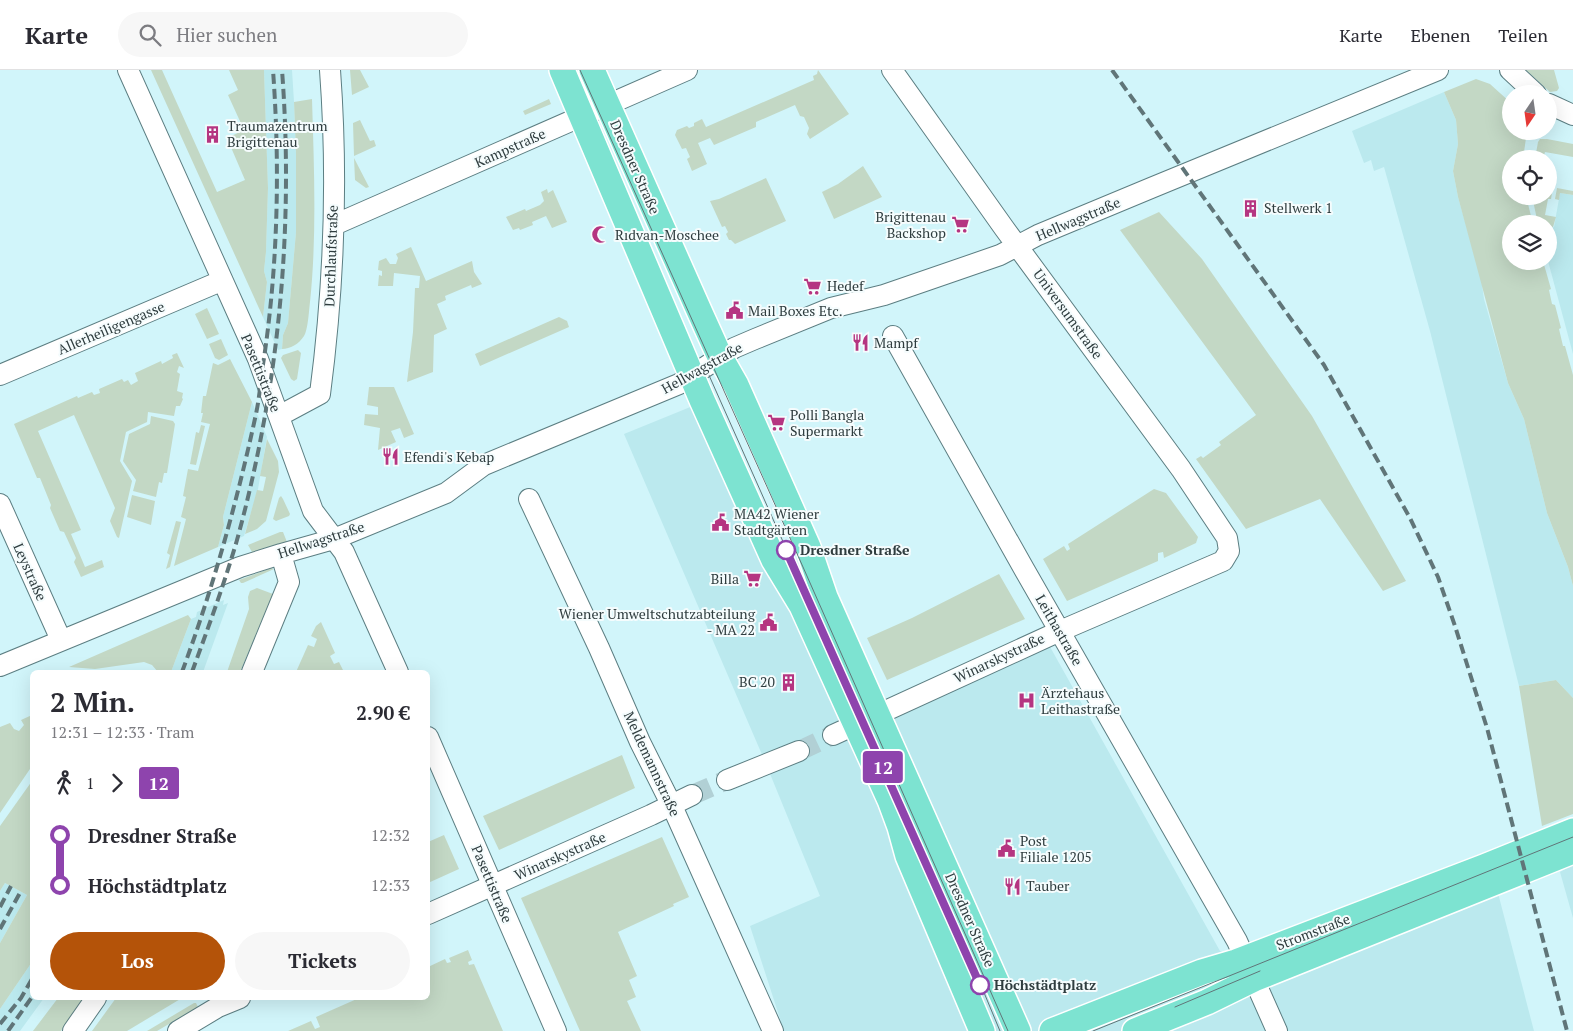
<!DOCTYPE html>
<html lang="de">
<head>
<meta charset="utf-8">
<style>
	body { margin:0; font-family:"PT Serif",serif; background:#f7f7f7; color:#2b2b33; height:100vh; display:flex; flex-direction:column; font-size:19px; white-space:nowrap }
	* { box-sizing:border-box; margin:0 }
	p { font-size:16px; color:#7c7c81 }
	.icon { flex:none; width:28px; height:28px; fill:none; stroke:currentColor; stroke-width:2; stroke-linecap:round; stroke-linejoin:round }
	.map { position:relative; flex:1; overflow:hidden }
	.details { position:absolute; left:30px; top:600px; width:400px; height:330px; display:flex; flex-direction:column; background:#fff; border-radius:8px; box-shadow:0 5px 20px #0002 }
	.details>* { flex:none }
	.badge { padding:0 10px; border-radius:4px; font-size:18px; line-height:32px }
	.needle { width:32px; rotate:193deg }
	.fabs { position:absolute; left:1502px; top:15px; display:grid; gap:10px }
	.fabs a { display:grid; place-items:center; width:55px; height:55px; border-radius:50%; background:#fff; box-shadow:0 5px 20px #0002; font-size:25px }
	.map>.badge { position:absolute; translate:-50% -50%; box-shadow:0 0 0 2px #fff }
	.legs { display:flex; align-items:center; gap:8px; height:55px; padding:0 20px; font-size:16px }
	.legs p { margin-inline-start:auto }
	.summary { display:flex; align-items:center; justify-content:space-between; height:85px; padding:0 20px }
	h1 { font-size:28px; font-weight:700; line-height:38px }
	.button { display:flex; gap:10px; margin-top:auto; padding:10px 20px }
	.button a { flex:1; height:58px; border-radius:30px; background:#b45309; color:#fff; font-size:20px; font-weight:700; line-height:58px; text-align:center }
	.button a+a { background:#f7f7f7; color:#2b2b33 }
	ul { padding:0 20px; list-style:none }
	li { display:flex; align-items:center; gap:18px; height:50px; font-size:19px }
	li i { display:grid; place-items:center; width:8px; height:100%; margin:0 6px; background:currentColor }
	li i::after { content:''; width:12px; height:12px; margin:-6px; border:4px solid; border-radius:50%; background:#fff }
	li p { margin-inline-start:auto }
	li:first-child i { background:linear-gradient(#0000 50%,currentColor 0) }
	li:last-child i { background:linear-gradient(currentColor 50%,#0000 0) }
	header { display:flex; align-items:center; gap:30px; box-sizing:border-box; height:70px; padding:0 25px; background:#fff; border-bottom:1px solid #e1e1e2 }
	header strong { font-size:24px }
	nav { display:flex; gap:28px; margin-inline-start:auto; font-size:18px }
	.search { width:350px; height:45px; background:#f7f7f7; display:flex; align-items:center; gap:12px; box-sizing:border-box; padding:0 18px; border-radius:28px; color:#7c7c81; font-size:19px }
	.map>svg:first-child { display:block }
	.built { fill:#bbe9ee }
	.green { fill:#c3d8c5 }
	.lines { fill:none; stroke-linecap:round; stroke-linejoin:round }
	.minor-tunnel { stroke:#b1d0d5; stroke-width:20; stroke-dasharray:20 10; stroke-linecap:butt }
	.minor-casing { stroke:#5c7e82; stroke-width:22 }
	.major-casing { stroke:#fff; stroke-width:28 }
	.minor { stroke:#fff; stroke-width:20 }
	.major { stroke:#7de3d1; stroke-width:25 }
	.tram { stroke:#607578; stroke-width:1 }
	.rail { stroke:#607578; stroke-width:4; stroke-dasharray:10 5; stroke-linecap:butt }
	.line-1-casing { stroke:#fff; stroke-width:11 }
	.line-1 { stroke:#8e44ad; stroke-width:8 }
	.stop-1-dot { fill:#fff; stroke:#8e44ad; stroke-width:2.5 }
	.labels { text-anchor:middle; stroke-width:4; stroke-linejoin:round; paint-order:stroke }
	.poi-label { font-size:14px; fill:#2f3d3f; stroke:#f5fcfd; text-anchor:start }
	.street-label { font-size:14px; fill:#2f3d3f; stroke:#f5fcfd }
	.stop-label { font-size:14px; font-weight:bold; fill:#2f3d3f; stroke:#f5fcfd; text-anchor:start }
</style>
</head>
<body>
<header>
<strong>Karte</strong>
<div class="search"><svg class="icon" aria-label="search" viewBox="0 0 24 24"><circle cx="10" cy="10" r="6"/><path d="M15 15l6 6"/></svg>Hier suchen</div>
<nav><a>Karte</a><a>Ebenen</a><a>Teilen</a></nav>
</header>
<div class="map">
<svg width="1573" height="961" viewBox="0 0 1573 961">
	<rect width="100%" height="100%" fill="#d1f5fa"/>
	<path class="built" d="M264,0h28l2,32 2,52v78l-8,91 -5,12 -1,14 -4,1 -15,-33 4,-35 -3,-11 2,-19 2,-64z
		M1444,22l12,28 2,24 -5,27 5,26 23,81 3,21 24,84 16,36 23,94 21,54 5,19v112l-17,-18 -37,6 -89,-355 -46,-164 -10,4 -3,-11 -7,3 -12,-32z
		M1560,123l13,2v159l-25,-93 1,-33 5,-1z
		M710,329l159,328 180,-82 171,306 30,10 243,-87 41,157h-750l-34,-105 70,-30 -54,-132 -142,-330z
		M252,332l15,35 -9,52 -14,47 -26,11 6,-22 -1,-8z
		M224,530l-1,5 5,-2 -25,69h-32l20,-53 5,-2 1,-5z
		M1573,794v54l-13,-46z
		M5,813l22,12 -27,48v-52z
		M32,892v36h12l-24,33h-20v-22z"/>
	<path class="green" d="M151,0h11l55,122 28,-12 -18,-42 17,-8 -16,-35 10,-5 -9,-20h35l4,118 -2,64 -2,19 3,11 -4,35z
		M350,0h10l9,17 -17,8z
		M818,0l31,44 -39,25 -3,-5 2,-6 -5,-11 -4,-1 -5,-11 -39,17v5l-42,18 -4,-7 -12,5 9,21 -15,7 -5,-12 3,-2 -4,-9 -4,1 -7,-14 2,-5 10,-4 2,2 5,-2v-3l8,-4 4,8 108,-47 -1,-4 4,-2z
		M1526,0h28l5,18 -2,3 -7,1z
		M1476,9l14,5 21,19v28h16l-4,28h-12v37h15l7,28h-22v37h32l8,28 -2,1 3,14 3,1 6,23 -2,1 4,17h2l8,29v211l-5,-19 -21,-54 -23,-94 -16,-36 -50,-186 -5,-26 5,-27 -2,-24 -12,-28z
		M312,29c2,68 5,136 -2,203 -1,8 -2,28 -6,34 -5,8 -14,13 -22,13l1,-14 5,-12 8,-91v-78l-2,-52z
		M549,29l2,5 -26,11 -2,-4z
		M360,50l10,21 4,-1 2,6 -22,10 -1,-33z
		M1540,69h7l26,5v13l-28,-5 -2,7h-8l3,-17z
		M354,88l15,29 -3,1 -11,-8z
		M863,96l19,31 -48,22 -12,-27 16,-8z
		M766,108l20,43 -51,23 -4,-4h-2l-3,-6 2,-2 -3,-6 -3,1 -12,-26 9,-2z
		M1549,116l4,1 -2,12h-3l-3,16 11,2 -3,10 -4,1v-4h-11l-6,-28h17z
		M1557,118l16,3v4l-13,-2 -1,7 -4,-1z
		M547,119l1,4 5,-3 14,32 -15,6 -6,-12 -14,6 1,3 -13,5 -1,-2 -6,2 -7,-13 19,-8 1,2 14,-6 4,-4 -3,-9z
		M1159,142l43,47 110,157 94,165 -23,10 -63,-92 -74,30 -50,-70 5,-3 2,2 18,-13 -2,-3 37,-27 -136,-185z
		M411,177l15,34 46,-20 2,11 8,12 -10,4 -1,-3 -26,11 1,4 -9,4 10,25 -13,6 -1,37 -26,10 6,-50 2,-44h4l1,-12 -26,-3 -1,13h-15l1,-11 3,1v-5l-4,-1 1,-9 7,-3 4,6h6l2,-6 -2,-4z
		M207,238l12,26 -12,5 -12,-25z
		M559,247l8,4 2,6 -89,39 -5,-12z
		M221,269l7,16 -9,5 -4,-2 -6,-14z
		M298,280l3,3 -4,26 -3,2 -3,-2 -10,-21 2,-3z
		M177,283l7,15 -5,-2 -2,6 3,2 -3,17 6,2 -1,5 1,1 -3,7h-4l-2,10 -26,-4 -1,10 -21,10 -6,29 12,20 -13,57 -2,-1 -7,-16 5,-13 -41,-93 -36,16 43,99 -10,4 14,33 17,-7 2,7 -23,10 -7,-15 2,-4 -12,-26 -4,-1 -10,-23 1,-3 -11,-27h-3l-23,-54 63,-28 1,2 14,-6 2,3 6,-2 -1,-4 23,-10 2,3 4,-2 3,5 7,-4 -3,-8 26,-12 1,3 11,-6 -1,-3z
		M230,289l22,43 -29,115 1,8 -6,22 -44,19 12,-47 -5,-2 5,-20 -3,-1 5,-27 10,2 12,-47 -9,-2 2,-9h-2l2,-17h3l7,-33 5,2z
		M369,317h25l20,47 -10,4 -4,-10 -9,3 5,11 -18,8 2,-22 -16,-3 1,-11 13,1v-8l-11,-2z
		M151,346l22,5 2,3 -8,49h-3l-2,10 -3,-1 -3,15 -23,-6 3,-11 -13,-19 6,-27 21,-10z
		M201,355l4,1 -9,39 -6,-1 6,-32 3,1z
		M267,369l11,22 1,11 -13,49 -9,8 -12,5 12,-44 6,1 3,-14 -6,-1z
		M1154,419l12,4 32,44 -2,6 -32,15 -1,-6 -5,1v8l-91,40 -24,-42 21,-13 3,5 3,-2 -2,-5z
		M132,425l23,6 -4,24 -24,-8z
		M281,426l2,3 7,15 -1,2 -13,5 -3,-2 6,-21z
		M176,451l5,1 -11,45 -4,2 4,-14 -3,-2z
		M280,462h3l4,10 -35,10 -4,-7z
		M271,498l3,1 -31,14h-2l-2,-3z
		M999,504l26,45 -138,61 -20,-42 45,-20z
		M257,518l16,6 -33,78h-13l22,-63 -1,-12 2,-6z
		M188,545l3,4 -20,53h-13l-6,-7 -8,-3 -49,7 -26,-2z
		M321,552l14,31 -5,3 4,8 5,-2 5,10h-48l12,-27 6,2 3,-8 -6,-3 5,-10z
		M1556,610l17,18v116l-31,12 -23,-140z
		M32,645v51l-32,47v-86l10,-4 4,6 5,2 5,-6 -3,-5z
		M622,685l13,33 -136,62 -16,-34z
		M32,711v181l-32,47v-66l27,-48 -22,-12 -5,8v-65z
		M444,765l15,34 -31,14v-41z
		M662,767l27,60 -16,7 1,2 -56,26 19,44 -8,4 7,17 -9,4 14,30h-61l-59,-133z
		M468,880l4,10 -4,2 1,3 5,-1 29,67h-215l23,-10 4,8 5,-2 -4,-10 43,-19h3l1,2 3,-2h62v-31l17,-8 2,4 4,-1 -2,-4z
		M58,928h27l-24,33h-28z
		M116,928h66l-55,33h-35z
		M194,933h2l2,4 -41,24h-10z"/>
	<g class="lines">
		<path class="minor-tunnel" d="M799,681l34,-16
			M692,725l35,-15"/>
		<defs>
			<path id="minor" d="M128,0l130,289 55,152 31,41 54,120
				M1510,0l26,24
				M1549,34l24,11
				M334,155l353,-155
				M893,266l131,233 213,372 40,90
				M0,305l221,-94
				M279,346l41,-22c14,-107 18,-216 10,-324
				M529,429l70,149 41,94 32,64 101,225
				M0,434l61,136
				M0,596l240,-99 41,-13 53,-15 112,-46 38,-28 195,-81 55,-36 21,-9 76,-31 53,-13 116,-40 38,-20 113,-47 287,-118
				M252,602l37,-90 -8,-28
				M833,665l227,-104 163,-70 6,-10 -2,-13 -46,-69 -177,-241 -112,-158
				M428,667l128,294
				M727,710l72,-29
				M428,844l223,-99 41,-20
				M73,961l23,-33
				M178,961l40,-24 22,-9"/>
			<path id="major" d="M562,0l140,330 72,160 28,46 88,194 10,27 8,29 74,175
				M592,0l109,245 19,42 16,28 72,162 17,50 193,434
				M1052,961l150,-59 34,-10 248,-95 89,-36
				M1135,961l72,-29 47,-23 319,-128"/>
		</defs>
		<use href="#minor" class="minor-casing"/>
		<use href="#major" class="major-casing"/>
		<use href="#minor" class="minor"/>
		<use href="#major" class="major"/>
		<path class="tram" d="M580,0l223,497 205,464
			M704,294l117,263
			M975,901l25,60
			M1175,937l85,-36
			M1093,961l480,-194"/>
		<path class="rail" d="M1112,0l212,295 86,153 28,59 17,49 32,102 80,303
			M182,602c31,-84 55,-170 74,-258 4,-19 5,-38 8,-56 14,-95 16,-192 9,-288
			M192,602c16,-44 32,-87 45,-132 42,-153 57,-312 45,-470
			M0,837l11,-21
			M0,859l21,-38
			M0,954l21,-26 11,-19
			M8,961l24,-34"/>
	</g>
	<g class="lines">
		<defs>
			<path id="line-1" d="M786,480l194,435"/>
		</defs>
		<use href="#line-1" class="line-1-casing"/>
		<use href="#line-1" class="line-1"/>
	</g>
	<defs>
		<symbol id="building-bare" viewBox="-9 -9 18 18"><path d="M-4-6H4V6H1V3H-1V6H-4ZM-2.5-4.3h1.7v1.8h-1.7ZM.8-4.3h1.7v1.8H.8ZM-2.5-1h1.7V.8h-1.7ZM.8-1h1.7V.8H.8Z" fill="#b53581" stroke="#f5fcfd" stroke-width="2.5" paint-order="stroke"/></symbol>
		<symbol id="supermarket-bare" viewBox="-9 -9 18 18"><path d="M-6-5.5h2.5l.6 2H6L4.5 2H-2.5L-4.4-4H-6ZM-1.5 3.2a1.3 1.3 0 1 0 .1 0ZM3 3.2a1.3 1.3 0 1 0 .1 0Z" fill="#b53581" stroke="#f5fcfd" stroke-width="2.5" paint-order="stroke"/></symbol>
		<symbol id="mosque-bare" viewBox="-9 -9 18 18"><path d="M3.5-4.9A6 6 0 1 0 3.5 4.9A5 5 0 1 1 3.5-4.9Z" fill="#b53581" stroke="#f5fcfd" stroke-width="2.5" paint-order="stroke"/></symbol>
		<symbol id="civic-bare" viewBox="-9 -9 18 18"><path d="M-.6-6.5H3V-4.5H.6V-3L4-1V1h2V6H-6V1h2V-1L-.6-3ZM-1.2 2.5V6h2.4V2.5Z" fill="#b53581" stroke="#f5fcfd" stroke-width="2.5" paint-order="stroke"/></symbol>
		<symbol id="restaurant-bare" viewBox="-9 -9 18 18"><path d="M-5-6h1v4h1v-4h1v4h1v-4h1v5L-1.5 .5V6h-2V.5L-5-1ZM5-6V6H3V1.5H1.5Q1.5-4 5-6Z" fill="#b53581" stroke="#f5fcfd" stroke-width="2.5" paint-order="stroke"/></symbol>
		<symbol id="hospital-bare" viewBox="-9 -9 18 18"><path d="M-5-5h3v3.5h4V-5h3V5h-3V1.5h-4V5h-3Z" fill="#b53581" stroke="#f5fcfd" stroke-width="2.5" paint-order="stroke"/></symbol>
	</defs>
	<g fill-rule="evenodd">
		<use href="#building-bare" x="200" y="52" width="25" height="25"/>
		<use href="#building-bare" x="1238" y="126" width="25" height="25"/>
		<use href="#supermarket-bare" x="948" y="142" width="25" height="25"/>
		<use href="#mosque-bare" x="588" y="152" width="25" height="25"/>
		<use href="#supermarket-bare" x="800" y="204" width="25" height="25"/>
		<use href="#civic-bare" x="722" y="228" width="25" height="25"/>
		<use href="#restaurant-bare" x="848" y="260" width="25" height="25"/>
		<use href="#supermarket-bare" x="764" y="340" width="25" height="25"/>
		<use href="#restaurant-bare" x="378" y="374" width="25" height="25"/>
		<use href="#civic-bare" x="708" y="440" width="25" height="25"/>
		<use href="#supermarket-bare" x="740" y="496" width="25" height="25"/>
		<use href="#civic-bare" x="756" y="540" width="25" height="25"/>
		<use href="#building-bare" x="776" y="600" width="25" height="25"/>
		<use href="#hospital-bare" x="1014" y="618" width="25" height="25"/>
		<use href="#civic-bare" x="994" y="766" width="25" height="25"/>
		<use href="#restaurant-bare" x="1000" y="804" width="25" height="25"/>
	</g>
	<g class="stop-1-dot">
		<circle cx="786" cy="480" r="9"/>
		<circle cx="980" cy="915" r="9"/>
	</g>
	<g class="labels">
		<g class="poi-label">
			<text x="227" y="61">Traumazentrum<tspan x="227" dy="16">Brigittenau</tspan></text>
			<text x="1264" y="143">Stellwerk 1</text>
			<text x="946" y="152" text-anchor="end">Brigittenau<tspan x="946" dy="16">Backshop</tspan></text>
			<text x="615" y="170">Rıdvan-Moschee</text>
			<text x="827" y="221">Hedef</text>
			<text x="748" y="246">Mail Boxes Etc.</text>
			<text x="874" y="278">Mampf</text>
			<text x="790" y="350">Polli Bangla<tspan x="790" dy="16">Supermarkt</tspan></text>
			<text x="404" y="392">Efendi's Kebap</text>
			<text x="734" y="449">MA42 Wiener<tspan x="734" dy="16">Stadtgärten</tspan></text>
			<text x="739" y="514" text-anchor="end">Billa</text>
			<text x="755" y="549" text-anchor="end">Wiener Umweltschutzabteilung<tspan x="755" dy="16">- MA 22</tspan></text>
			<text x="775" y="617" text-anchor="end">BC 20</text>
			<text x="1041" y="628">Ärztehaus<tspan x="1041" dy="16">Leithastraße</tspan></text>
			<text x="1020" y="776">Post<tspan x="1020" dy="16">Filiale 1205</tspan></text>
			<text x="1026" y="821">Tauber</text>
		</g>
		<g class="street-label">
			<text transform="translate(510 78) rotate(-24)" y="5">Kampstraße</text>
			<text transform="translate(635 97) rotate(66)" y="5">Dresdner Straße</text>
			<text transform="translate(1078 149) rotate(-23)" y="5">Hellwagstraße</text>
			<text transform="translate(331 186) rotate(-88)" y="5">Durchlaufstraße</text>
			<text transform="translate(1068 244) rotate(54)" y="5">Universumstraße</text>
			<text transform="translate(111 258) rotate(-23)" y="5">Allerheiligengasse</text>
			<text transform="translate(702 298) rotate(-29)" y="5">Hellwagstraße</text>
			<text transform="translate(261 303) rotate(68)" y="5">Pasettistraße</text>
			<text transform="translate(321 470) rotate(-18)" y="5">Hellwagstraße</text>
			<text transform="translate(30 502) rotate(66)" y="5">Leystraße</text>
			<text transform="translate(1059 560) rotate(60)" y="5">Leithastraße</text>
			<text transform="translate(999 588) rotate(-25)" y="5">Winarskystraße</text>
			<text transform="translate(652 694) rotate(65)" y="5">Meldemannstraße</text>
			<text transform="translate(560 786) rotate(-24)" y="5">Winarskystraße</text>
			<text transform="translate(492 814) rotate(67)" y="5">Pasettistraße</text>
			<text transform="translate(970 850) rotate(66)" y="5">Dresdner Straße</text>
			<text transform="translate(1313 862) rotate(-21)" y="5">Stromstraße</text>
		</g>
		<g class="stop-label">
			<text x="800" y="485">Dresdner Straße</text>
			<text x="994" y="920">Höchstädtplatz</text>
		</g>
	</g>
</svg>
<div class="fabs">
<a><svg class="needle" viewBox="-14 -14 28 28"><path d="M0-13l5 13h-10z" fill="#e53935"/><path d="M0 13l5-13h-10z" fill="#7c7c81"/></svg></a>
<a><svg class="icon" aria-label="locate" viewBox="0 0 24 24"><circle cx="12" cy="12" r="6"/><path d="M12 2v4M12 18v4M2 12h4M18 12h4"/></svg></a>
<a><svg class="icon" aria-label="layers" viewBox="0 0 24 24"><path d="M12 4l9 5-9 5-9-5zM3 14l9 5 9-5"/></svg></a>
</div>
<b class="badge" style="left:883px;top:697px;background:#8e44ad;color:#fff">12</b>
<section class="details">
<div class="summary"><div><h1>2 Min.</h1><p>12:31 – 12:33 · Tram</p></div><b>2.90 €</b></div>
<div class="legs"><svg class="icon" aria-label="walk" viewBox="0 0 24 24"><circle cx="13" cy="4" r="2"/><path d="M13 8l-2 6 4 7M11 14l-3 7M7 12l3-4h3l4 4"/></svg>1<svg class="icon" aria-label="forward" viewBox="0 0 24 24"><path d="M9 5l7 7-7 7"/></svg><b class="badge" style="background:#8e44ad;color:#fff">12</b></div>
<ul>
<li><i style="color:#8e44ad"></i><b>Dresdner Straße</b><p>12:32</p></li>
<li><i style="color:#8e44ad"></i><b>Höchstädtplatz</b><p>12:33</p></li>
</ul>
<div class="button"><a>Los</a><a>Tickets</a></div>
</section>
</div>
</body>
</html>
